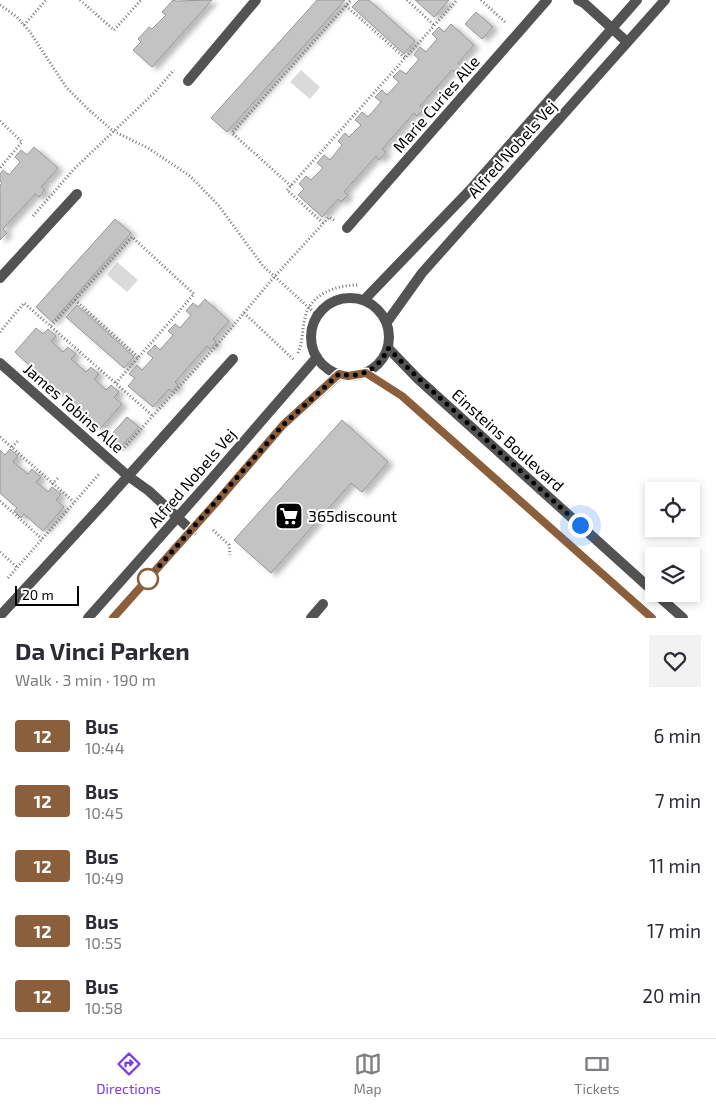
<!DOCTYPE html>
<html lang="en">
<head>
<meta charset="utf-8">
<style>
	body { margin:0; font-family:"Exo 2",sans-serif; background:#f2f2f3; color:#2b2b33; height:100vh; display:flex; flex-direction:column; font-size:19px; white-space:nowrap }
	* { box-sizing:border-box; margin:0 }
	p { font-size:16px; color:#7c7c81 }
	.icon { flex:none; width:28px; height:28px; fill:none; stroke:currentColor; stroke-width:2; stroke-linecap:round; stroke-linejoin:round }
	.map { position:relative; height:618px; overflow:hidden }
	.details { display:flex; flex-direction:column; background:#fff; flex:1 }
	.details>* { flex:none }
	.badge { padding:0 10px; border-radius:4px; font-size:18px; line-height:32px }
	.controls { position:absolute; left:645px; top:482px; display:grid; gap:10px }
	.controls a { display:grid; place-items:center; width:55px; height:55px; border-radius:0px; background:#fff; box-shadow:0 2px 8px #0003; font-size:25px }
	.scale { position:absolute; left:15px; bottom:12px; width:64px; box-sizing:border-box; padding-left:5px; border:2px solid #000; border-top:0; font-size:14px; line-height:18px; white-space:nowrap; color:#000; -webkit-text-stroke:4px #fff; paint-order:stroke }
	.you { position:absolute; width:25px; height:25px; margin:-12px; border:4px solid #fff; border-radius:50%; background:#1a73e8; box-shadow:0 0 0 8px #1a73e833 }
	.map>.badge { position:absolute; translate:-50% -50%; box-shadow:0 0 0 2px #fff }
	.round { display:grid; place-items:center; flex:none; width:52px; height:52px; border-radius:0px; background:#f2f2f3 }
	.head { display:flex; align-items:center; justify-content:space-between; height:85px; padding:0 15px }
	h1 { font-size:24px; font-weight:700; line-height:38px }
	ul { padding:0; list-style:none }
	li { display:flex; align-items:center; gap:15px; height:65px; padding:0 15px }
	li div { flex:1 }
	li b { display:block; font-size:19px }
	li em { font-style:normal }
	li .badge { min-width:55px; font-weight:700; text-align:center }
	.tabs { display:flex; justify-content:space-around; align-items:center; height:70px; border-top:1px solid #e1e1e2; background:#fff; font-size:14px; color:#7c7c81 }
	.tabs a { display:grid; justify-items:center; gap:2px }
	.tabs .current { color:#7c3aed }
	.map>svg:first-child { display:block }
	.green { fill:#dadada }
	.building { fill:#c3c3c3; stroke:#979797; filter:url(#shadow) }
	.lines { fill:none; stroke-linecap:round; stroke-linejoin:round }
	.path { stroke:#757575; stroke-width:3; stroke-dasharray:1 2.5; stroke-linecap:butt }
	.service { stroke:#535353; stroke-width:10 }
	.minor { stroke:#535353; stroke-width:10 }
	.tertiary { stroke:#535353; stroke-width:10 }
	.line-casing { stroke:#fff; stroke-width:11 }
	.line { stroke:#8b5e3c; stroke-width:8 }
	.walk { stroke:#000; stroke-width:5; stroke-dasharray:0 9 }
	.stop-dot { fill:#fff; stroke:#8b5e3c; stroke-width:2.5 }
	.labels { text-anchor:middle; stroke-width:4; stroke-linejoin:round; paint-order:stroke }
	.street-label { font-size:16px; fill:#000; stroke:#fff }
	.poi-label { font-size:16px; fill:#000; stroke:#fff; text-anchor:start }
</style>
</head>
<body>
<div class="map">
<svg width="716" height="618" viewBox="0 0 716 618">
	<defs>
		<filter id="shadow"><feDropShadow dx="5.5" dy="3" stdDeviation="2.5" flood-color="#0004"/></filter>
	</defs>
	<rect width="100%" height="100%" fill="#fff"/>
	<path class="green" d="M301,70l19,17 -10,12 -20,-17z
		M117,262l21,18 -11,12 -20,-17z"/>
	<path class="building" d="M173,0l3,1 36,-1 -60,67 -19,-17 8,-8 -3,-3 11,-12 3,2 14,-14 -4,-3z
		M317,0h28l-118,132 -16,-14z
		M359,0h10l46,41 -11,13 -52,-47z
		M415,0h34l-15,17z
		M476,12l17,15 -11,12 -17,-15z
		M451,24l23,21 -16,18 4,3 -6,7 -4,-3 -32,36 4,3 -7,7 -3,-3 -32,36 4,3 -7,8 -3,-4 -32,36 4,3 -7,7 -3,-3 -16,18 -24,-22 6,-6 -5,-5 7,-8 5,4 12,-12 -6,-5 7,-8 6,5 12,-15 -4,-4 7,-8 4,4 12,-12 -6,-5 7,-8 6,5 13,-15 -6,-5 7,-7 5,5 12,-13 -6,-5 7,-7 6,4 13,-15 -5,-4 6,-8 6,5 11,-13 -5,-5 7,-7 5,5z
		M34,147l24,21 -17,19 4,3 -6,7 -4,-3 -32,35 4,4 -7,7v-55l2,-2 -2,-2v-7l3,-4 6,5 11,-13 -5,-5 6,-7 6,5z
		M115,219l16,14 -79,89 -16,-15z
		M205,299l24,22 -16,18 3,3 -6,7 -3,-3 -32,36 3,3 -6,7 -3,-3 -16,18 -25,-21 7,-8 -6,-4 8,-9 5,5 11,-12 -6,-5 8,-8 5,5 13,-15 -5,-4 7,-7 5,4 11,-13 -5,-4 7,-8 5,4z
		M77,305l57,52 -10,11 -58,-51z
		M36,328l7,6 5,-5 8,7 -5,5 12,11 5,-5 8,7 -5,5 15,13 5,-5 8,7 -5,5 12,11 5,-5 8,7 -5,5 8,7 -22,25 -18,-17 -3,3 -7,-6 3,-3 -36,-32 -3,3 -7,-6 3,-3 -17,-16z
		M127,417l12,10 -18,20 -11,-11z
		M342,420l46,42 -26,30 -11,-9 -80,90 -37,-33z
		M10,449l8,7 -5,6 15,12 4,-5 9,8 -5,5 12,10 4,-5 9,7 -5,6 8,7 -21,24 -19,-17 -3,4 -7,-7 3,-3 -17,-15v-43l5,5z"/>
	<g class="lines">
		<path class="path" d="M80,0l34,30 27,-30
			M407,0l27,25
			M481,0l25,23
			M0,5l17,12 13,15 36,55 22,22 25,22 35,17 42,28 29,30 44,60 54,49
			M346,6l59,52
			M24,25l22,-25
			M0,121l22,21 -22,26
			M291,186l-59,-53 119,-133
			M33,216l41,-47 80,-76 20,-23
			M323,223l-36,-33 170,-190
			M75,300l64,58
			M244,313l50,47
			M51,326l81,-89 62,57 -78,89
			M0,332l24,-29 129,113
			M217,345l58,-69 54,-59 5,3
			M298,353c5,-11 4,-24 7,-35 5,-24 31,-33 53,-33
			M0,437l74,65
			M12,447l6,-6
			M122,450l95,-105
			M52,484l7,-7
			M0,501l42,38
			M213,530l16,15 1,10
			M0,552l18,16
			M8,578l92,-105"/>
		<path class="service" d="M311,618l12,-14"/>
		<path class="minor" d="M578,0l6,3 43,39
			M188,81l68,-81
			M347,228l200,-228
			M0,278l77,-84
			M364,300l106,-110 167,-190
			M387,322l35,-49 243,-273
			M0,363l128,113 21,15 43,40
			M0,616l104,-113 129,-144"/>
		<path class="tertiary" d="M311 337a39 39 0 1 1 78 0a39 39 0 1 1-78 0Z
			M388,348l30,31 236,213
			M366,373l36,23 250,222
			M656,594l27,24
			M88,618l119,-134 110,-127
			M113,618l108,-121 62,-72 56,-50"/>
	</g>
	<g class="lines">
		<defs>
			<path id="line" d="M113,618l108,-121 62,-72 56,-51 9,2 18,-3 36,23 250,222"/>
		</defs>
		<use href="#line" class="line-casing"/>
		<use href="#line" class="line"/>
		<path class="walk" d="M148,579l135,-154 56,-51c23,5 40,-5 49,-26l30,30 162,147"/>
	</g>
	<defs>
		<symbol id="supermarket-square" viewBox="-11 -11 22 22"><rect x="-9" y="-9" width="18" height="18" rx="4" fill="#000" stroke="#fff"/><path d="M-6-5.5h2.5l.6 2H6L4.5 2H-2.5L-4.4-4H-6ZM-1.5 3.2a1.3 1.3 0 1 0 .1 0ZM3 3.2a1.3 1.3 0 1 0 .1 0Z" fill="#fff"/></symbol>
	</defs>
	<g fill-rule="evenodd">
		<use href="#supermarket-square" x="273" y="500" width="32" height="32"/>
	</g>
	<circle class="stop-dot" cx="148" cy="579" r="10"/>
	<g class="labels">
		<g class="street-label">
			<text transform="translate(436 104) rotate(-49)" y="6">Marie Curies Alle</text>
			<text transform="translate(512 149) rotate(-48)" y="6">Alfred Nobels Vej</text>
			<text transform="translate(74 408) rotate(41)" y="6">James Tobins Alle</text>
			<text transform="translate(508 440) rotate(42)" y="6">Einsteins Boulevard</text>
			<text transform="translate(192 478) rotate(-49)" y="6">Alfred Nobels Vej</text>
		</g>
		<g class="poi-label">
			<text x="308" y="522">365discount</text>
		</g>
	</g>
</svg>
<div class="controls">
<a><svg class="icon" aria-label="locate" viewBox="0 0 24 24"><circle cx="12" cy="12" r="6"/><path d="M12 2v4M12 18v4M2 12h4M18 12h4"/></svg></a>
<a><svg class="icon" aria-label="layers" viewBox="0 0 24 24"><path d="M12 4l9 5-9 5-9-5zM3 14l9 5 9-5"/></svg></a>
</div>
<div class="scale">20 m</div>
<div class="you" style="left:580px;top:525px"></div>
</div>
<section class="details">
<div class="head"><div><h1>Da Vinci Parken</h1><p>Walk · 3 min · 190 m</p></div><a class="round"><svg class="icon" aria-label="heart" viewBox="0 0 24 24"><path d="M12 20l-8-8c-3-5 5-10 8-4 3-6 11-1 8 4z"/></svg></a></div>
<ul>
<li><span class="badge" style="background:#8b5e3c;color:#fff">12</span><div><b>Bus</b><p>10:44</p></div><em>6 min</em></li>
<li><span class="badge" style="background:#8b5e3c;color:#fff">12</span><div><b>Bus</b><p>10:45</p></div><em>7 min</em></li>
<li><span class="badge" style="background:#8b5e3c;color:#fff">12</span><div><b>Bus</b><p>10:49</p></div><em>11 min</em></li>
<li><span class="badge" style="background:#8b5e3c;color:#fff">12</span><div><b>Bus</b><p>10:55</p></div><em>17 min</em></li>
<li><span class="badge" style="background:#8b5e3c;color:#fff">12</span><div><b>Bus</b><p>10:58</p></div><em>20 min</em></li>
</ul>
</section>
<nav class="tabs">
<a class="current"><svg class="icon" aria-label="directions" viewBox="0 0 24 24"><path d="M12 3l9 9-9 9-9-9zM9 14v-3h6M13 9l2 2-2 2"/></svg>Directions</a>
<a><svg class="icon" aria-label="map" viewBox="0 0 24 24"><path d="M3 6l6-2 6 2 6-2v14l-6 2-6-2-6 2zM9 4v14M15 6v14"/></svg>Map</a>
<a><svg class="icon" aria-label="tickets" viewBox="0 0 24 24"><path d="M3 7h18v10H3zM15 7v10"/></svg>Tickets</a>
</nav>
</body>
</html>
